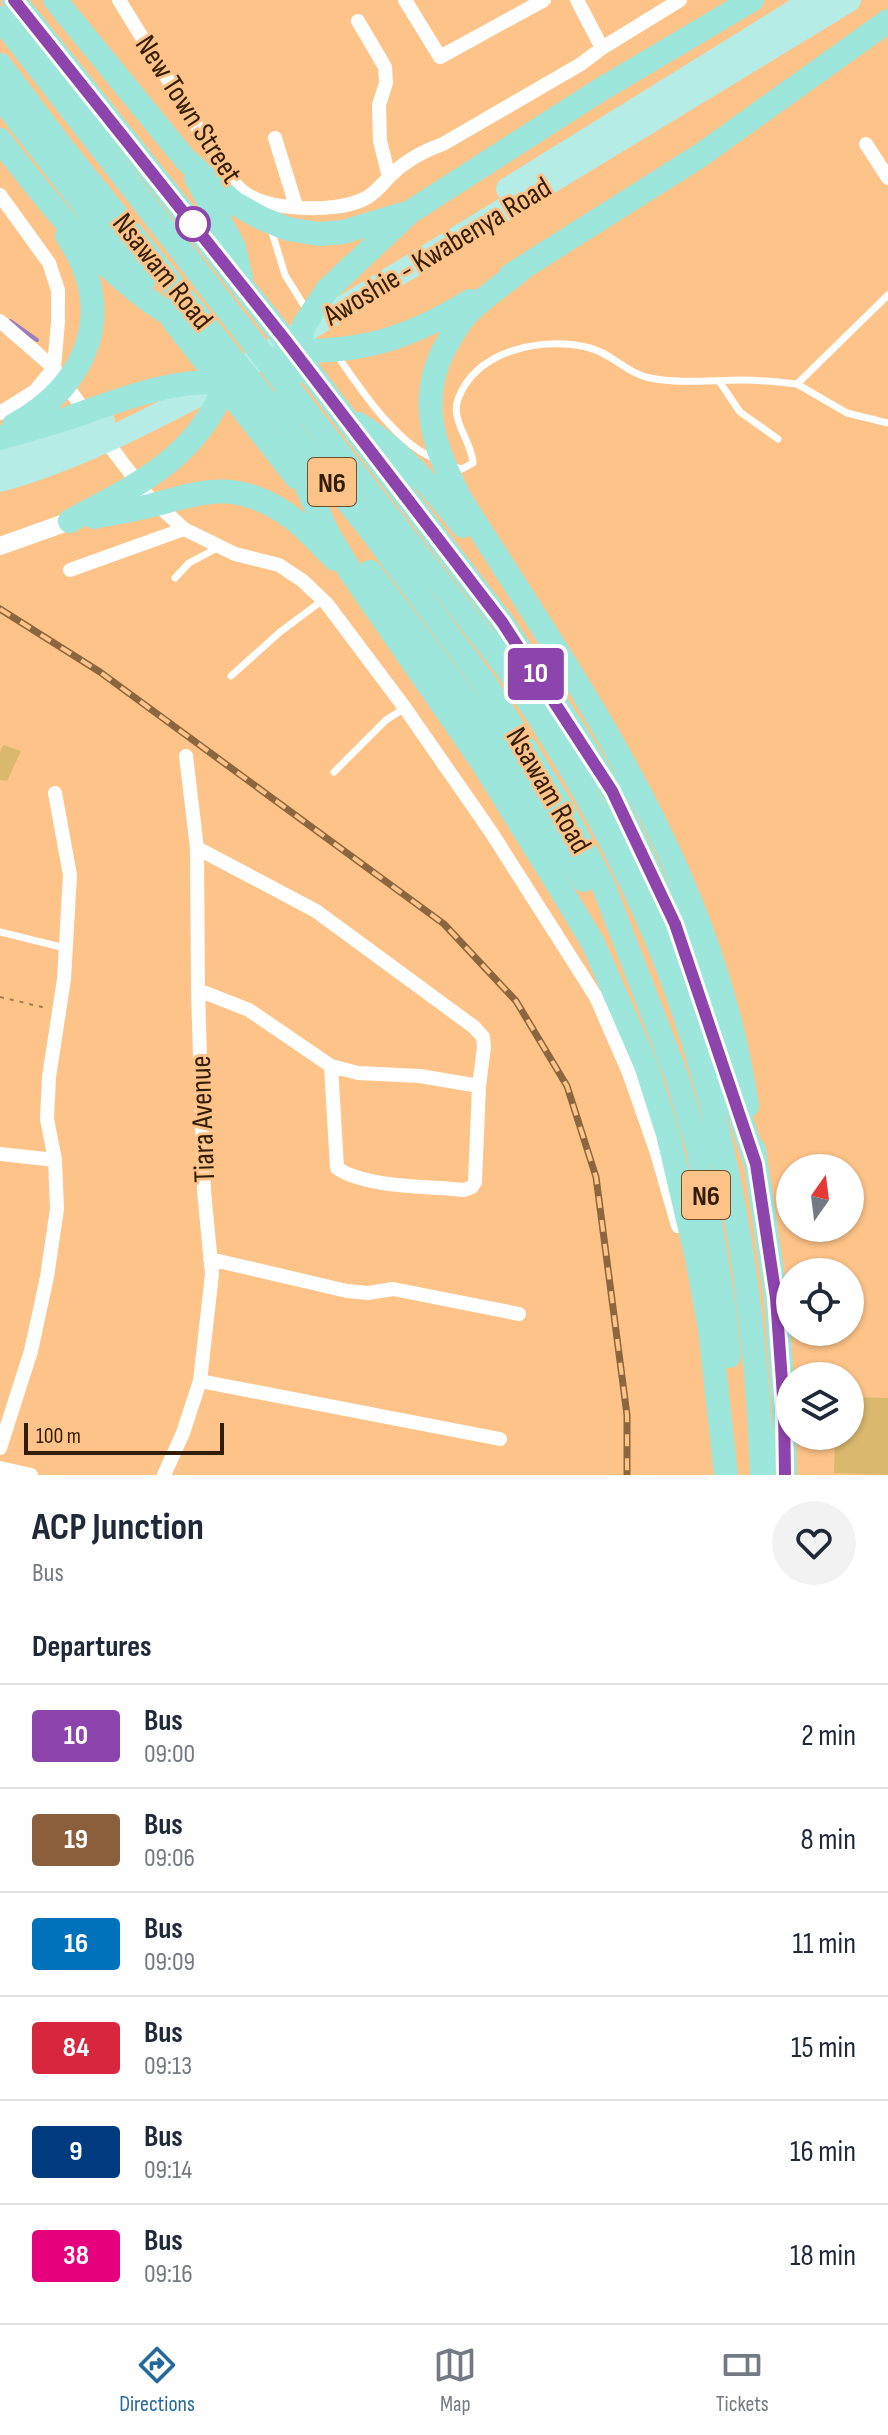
<!DOCTYPE html>
<html lang="en">
<head>
<meta charset="utf-8">
<style>
	body { margin:0; font-family:"Sofia Sans Condensed",sans-serif; background:#f2f2f3; color:#1f2937; height:100vh; display:flex; flex-direction:column; font-size:30px; white-space:nowrap }
	* { box-sizing:border-box; margin:0 }
	p { font-size:26px; color:#747a83 }
	.icon { flex:none; width:44px; height:44px; fill:none; stroke:currentColor; stroke-width:2; stroke-linecap:round; stroke-linejoin:round }
	.map { position:relative; height:1475px; overflow:hidden }
	.side { display:flex; flex-direction:column; background:#fff; flex:1 }
	.side>* { flex:none }
	.badge { padding:0 16px; border-radius:6px; font-size:28px; line-height:52px }
	.needle { width:52px; rotate:14deg }
	.controls { position:absolute; left:776px; top:1154px; display:grid; gap:16px }
	.controls a { display:grid; place-items:center; width:88px; height:88px; border-radius:50%; background:#fff; box-shadow:0 2px 6px #0004; font-size:40px }
	.scale { position:absolute; left:24px; bottom:20px; width:200px; box-sizing:border-box; padding-left:8px; border:4px solid #331d04; border-top:0; font-size:22px; line-height:28px; white-space:nowrap; color:#331d04; -webkit-text-stroke:6px #fec388; paint-order:stroke }
	.map>.badge { position:absolute; translate:-50% -50%; box-shadow:0 0 0 4px #fff }
	h2 { padding:0 32px; font-size:30px; line-height:72px }
	.round { display:grid; place-items:center; flex:none; width:84px; height:84px; border-radius:42px; background:#f2f2f3 }
	.summary { display:flex; align-items:center; justify-content:space-between; height:136px; padding:0 32px }
	h1 { font-size:38px; font-weight:700; line-height:60px }
	ul { padding:0; list-style:none }
	li { display:flex; align-items:center; gap:24px; height:104px; padding:0 32px; border-top:2px solid #e0e1e3 }
	li div { flex:1 }
	li b { display:block; font-size:30px }
	li em { font-style:normal }
	li .badge { min-width:88px; font-weight:700; text-align:center }
	.menu { display:flex; justify-content:space-around; align-items:center; height:112px; border-top:2px solid #e0e1e3; background:#fff; font-size:22px; color:#747a83 }
	.menu a { display:grid; justify-items:center; gap:4px }
	.menu .on { color:#24699d }
	.map>svg:first-child { display:block }
	.lines { fill:none; stroke-linecap:round; stroke-linejoin:round }
	.stream { stroke:#9c7ebd; stroke-width:4 }
	.building { fill:#dab86e }
	.path { stroke:#a77c4f; stroke-width:2; stroke-dasharray:4 6; stroke-linecap:butt }
	.service { stroke:#fff; stroke-width:7 }
	.minor { stroke:#fff; stroke-width:14 }
	.tertiary { stroke:#fff; stroke-width:18 }
	.primary { stroke:#b5ece5; stroke-width:24 }
	.trunk { stroke:#9ce6dc; stroke-width:24 }
	.rail-casing { stroke:#8c663e; stroke-width:7 }
	.rail { stroke:#fec388; stroke-width:4; stroke-dasharray:12; stroke-linecap:butt }
	.line-casing { stroke:#fff; stroke-width:18 }
	.line { stroke:#8e44ad; stroke-width:12 }
	.stop-dot { fill:#fff; stroke:#8e44ad; stroke-width:4 }
	.labels { text-anchor:middle; stroke-width:6; stroke-linejoin:round; paint-order:stroke }
	.shield { fill:#fec388; stroke:#704f2c; stroke-width:2 }
	.shield-label { font-size:28px; font-weight:bold; fill:#331d04 }
	.street-label { font-size:30px; fill:#331d04; stroke:#fec388 }
</style>
</head>
<body>
<div class="map">
<svg width="888" height="1475" viewBox="0 0 888 1475">
	<rect width="100%" height="100%" fill="#fec388"/>
	<g class="lines">
		<path class="stream" d="M10,321l27,19"/>
	</g>
	<path class="building" d="M3,745l18,6 -14,30 -7,-1v-28z
		M850,1397l38,1v77l-54,-2 1,-37h15z"/>
	<g class="lines">
		<path class="path" d="M0,997l46,11"/>
		<path class="service" d="M271,229l14,46 23,37
			M337,355c24,35 61,91 101,105
			M719,381l21,31 38,27
			M797,384l50,29 41,10
			M453,466l9,3 11,-6c-1,-21 -23,-43 -15,-64 19,-50 86,-63 132,-51 21,5 38,26 60,30 30,6 61,2 92,2 18,0 37,2 55,4l91,-89
			M175,578l14,-15 28,-15
			M231,676l49,-44 43,-32
			M334,772l52,-52 19,-12
			M0,932l65,16"/>
		<path class="minor" d="M119,0l103,167c6,7 12,18 20,24 25,20 91,22 120,9 12,-5 19,-15 28,-24 15,-15 33,-25 53,-32l138,-80 21,-16
			M405,0l35,57 104,-57
			M577,0l25,48 78,-48
			M358,21l27,46 1,16 -7,22 1,36 9,36
			M275,138l21,68
			M866,144l22,34
			M0,195l49,68 9,27v32l-4,46 -19,23 -35,22
			M0,321l54,47 35,49
			M103,437l44,58 37,34 51,25 44,11 24,16 24,23 78,104 86,124 105,165 33,76 28,80 21,73
			M70,570l114,-41
			M197,848l119,63 158,116 9,10 1,10 -5,39 -4,96 -3,5 -8,3c-36,-4 -98,-2 -127,-22l-6,-102
			M198,990l51,20 82,56 27,7 62,3 59,10
			M0,1154l55,6
			M210,1259l137,32 21,2 25,-4 126,25
			M200,1381l300,58
			M0,1448l31,-97 16,-74 10,-68 -2,-49 -8,-41 2,-42 15,-98 6,-104 -15,-82
			M0,1468l31,7
			M164,1475l19,-42 17,-52 12,-107 -8,-83 -6,-201 -1,-142 -11,-92"/>
		<path class="tertiary" d="M0,546l70,-25"/>
		<path class="primary" d="M508,189l305,-189
			M0,461l103,-39
			M0,480c73,-20 142,-56 209,-91l640,-389"/>
		<path class="trunk" d="M14,0l269,337 219,285 75,113 35,56 63,133 81,240
			M55,0l130,159 49,44 27,15 27,11 31,5 24,-2 60,-18
			M0,18l509,653c42,64 83,129 116,199 92,186 130,399 137,605
			M0,65l61,81 308,382 118,158 77,125 38,71 75,195 21,71 27,165 4,43
			M0,97l143,184
			M0,140c51,67 126,164 207,192
			M196,178l38,69 7,32
			M523,268c-19,16 -41,30 -58,48 -8,9 -14,21 -20,31 -29,55 -10,103 16,153 123,194 252,373 286,606
			M511,275l190,-120 187,-134
			M173,320l123,157
			M285,351c75,2 121,-11 185,-50
			M358,424c42,25 74,64 105,102
			M14,425c76,-41 103,-116 53,-189
			M0,438c24,-7 48,-13 71,-21 52,-18 105,-40 161,-34
			M94,517c18,-4 37,-6 55,-11 54,-14 84,-27 136,7 18,11 34,31 50,46
			M70,521c72,-39 130,-64 160,-147
			M370,572l100,132 114,176
			M754,1150l22,148 8,112 1,65
			M726,1475l-16,-146 -13,-71 -29,-124 -22,-69 -53,-122 -31,-52 -80,-129 -130,-188 -25,-42 -32,-72 -6,-34 -2,-36 17,-65 23,-35 83,-78 190,-122 152,-90"/>
		<defs>
			<path id="rail" d="M0,609l100,63 344,252 72,77 51,85 29,91 31,238v60"/>
		</defs>
		<use href="#rail" class="rail-casing"/>
		<use href="#rail" class="rail"/>
	</g>
	<g class="lines">
		<defs>
			<path id="line" d="M14,0l269,337 219,285 110,169 63,133 81,240 20,134 8,112 1,65"/>
		</defs>
		<use href="#line" class="line-casing"/>
		<use href="#line" class="line"/>
	</g>
	<circle class="stop-dot" cx="193" cy="224" r="16"/>
	<g class="labels">
		<g class="shield">
			<rect x="308" y="458" width="48" height="48" rx="6"/>
			<rect x="682" y="1171" width="48" height="48" rx="6"/>
		</g>
		<g class="shield-label">
			<text x="332" y="492">N6</text>
			<text x="706" y="1205">N6</text>
		</g>
		<g class="street-label">
			<text transform="translate(189 109) rotate(57)" y="10">New Town Street</text>
			<text transform="translate(437 251) rotate(-31)" y="10">Awoshie - Kwabenya Road</text>
			<text transform="translate(163 271) rotate(51)" y="10">Nsawam Road</text>
			<text transform="translate(549 790) rotate(60)" y="10">Nsawam Road</text>
			<text transform="translate(202 1119) rotate(-92)" y="10">Tiara Avenue</text>
		</g>
	</g>
</svg>
<div class="controls">
<a><svg class="needle" viewBox="-14 -14 28 28"><path d="M0-13l5 13h-10z" fill="#e53935"/><path d="M0 13l5-13h-10z" fill="#747a83"/></svg></a>
<a><svg class="icon" aria-label="locate" viewBox="0 0 24 24"><circle cx="12" cy="12" r="6"/><path d="M12 2v4M12 18v4M2 12h4M18 12h4"/></svg></a>
<a><svg class="icon" aria-label="layers" viewBox="0 0 24 24"><path d="M12 4l9 5-9 5-9-5zM3 14l9 5 9-5"/></svg></a>
</div>
<div class="scale">100 m</div>
<b class="badge" style="left:536px;top:674px;background:#8e44ad;color:#fff">10</b>
</div>
<section class="side">
<div class="summary"><div><h1>ACP Junction</h1><p>Bus</p></div><a class="round"><svg class="icon" aria-label="heart" viewBox="0 0 24 24"><path d="M12 20l-8-8c-3-5 5-10 8-4 3-6 11-1 8 4z"/></svg></a></div>
<h2>Departures</h2>
<ul>
<li><span class="badge" style="background:#8e44ad;color:#fff">10</span><div><b>Bus</b><p>09:00</p></div><em>2 min</em></li>
<li><span class="badge" style="background:#8b5e3c;color:#fff">19</span><div><b>Bus</b><p>09:06</p></div><em>8 min</em></li>
<li><span class="badge" style="background:#0072bc;color:#fff">16</span><div><b>Bus</b><p>09:09</p></div><em>11 min</em></li>
<li><span class="badge" style="background:#d7263d;color:#fff">84</span><div><b>Bus</b><p>09:13</p></div><em>15 min</em></li>
<li><span class="badge" style="background:#003b80;color:#fff">9</span><div><b>Bus</b><p>09:14</p></div><em>16 min</em></li>
<li><span class="badge" style="background:#e6007e;color:#fff">38</span><div><b>Bus</b><p>09:16</p></div><em>18 min</em></li>
</ul>
</section>
<nav class="menu">
<a class="on"><svg class="icon" aria-label="directions" viewBox="0 0 24 24"><path d="M12 3l9 9-9 9-9-9zM9 14v-3h6M13 9l2 2-2 2"/></svg>Directions</a>
<a><svg class="icon" aria-label="map" viewBox="0 0 24 24"><path d="M3 6l6-2 6 2 6-2v14l-6 2-6-2-6 2zM9 4v14M15 6v14"/></svg>Map</a>
<a><svg class="icon" aria-label="tickets" viewBox="0 0 24 24"><path d="M3 7h18v10H3zM15 7v10"/></svg>Tickets</a>
</nav>
</body>
</html>
